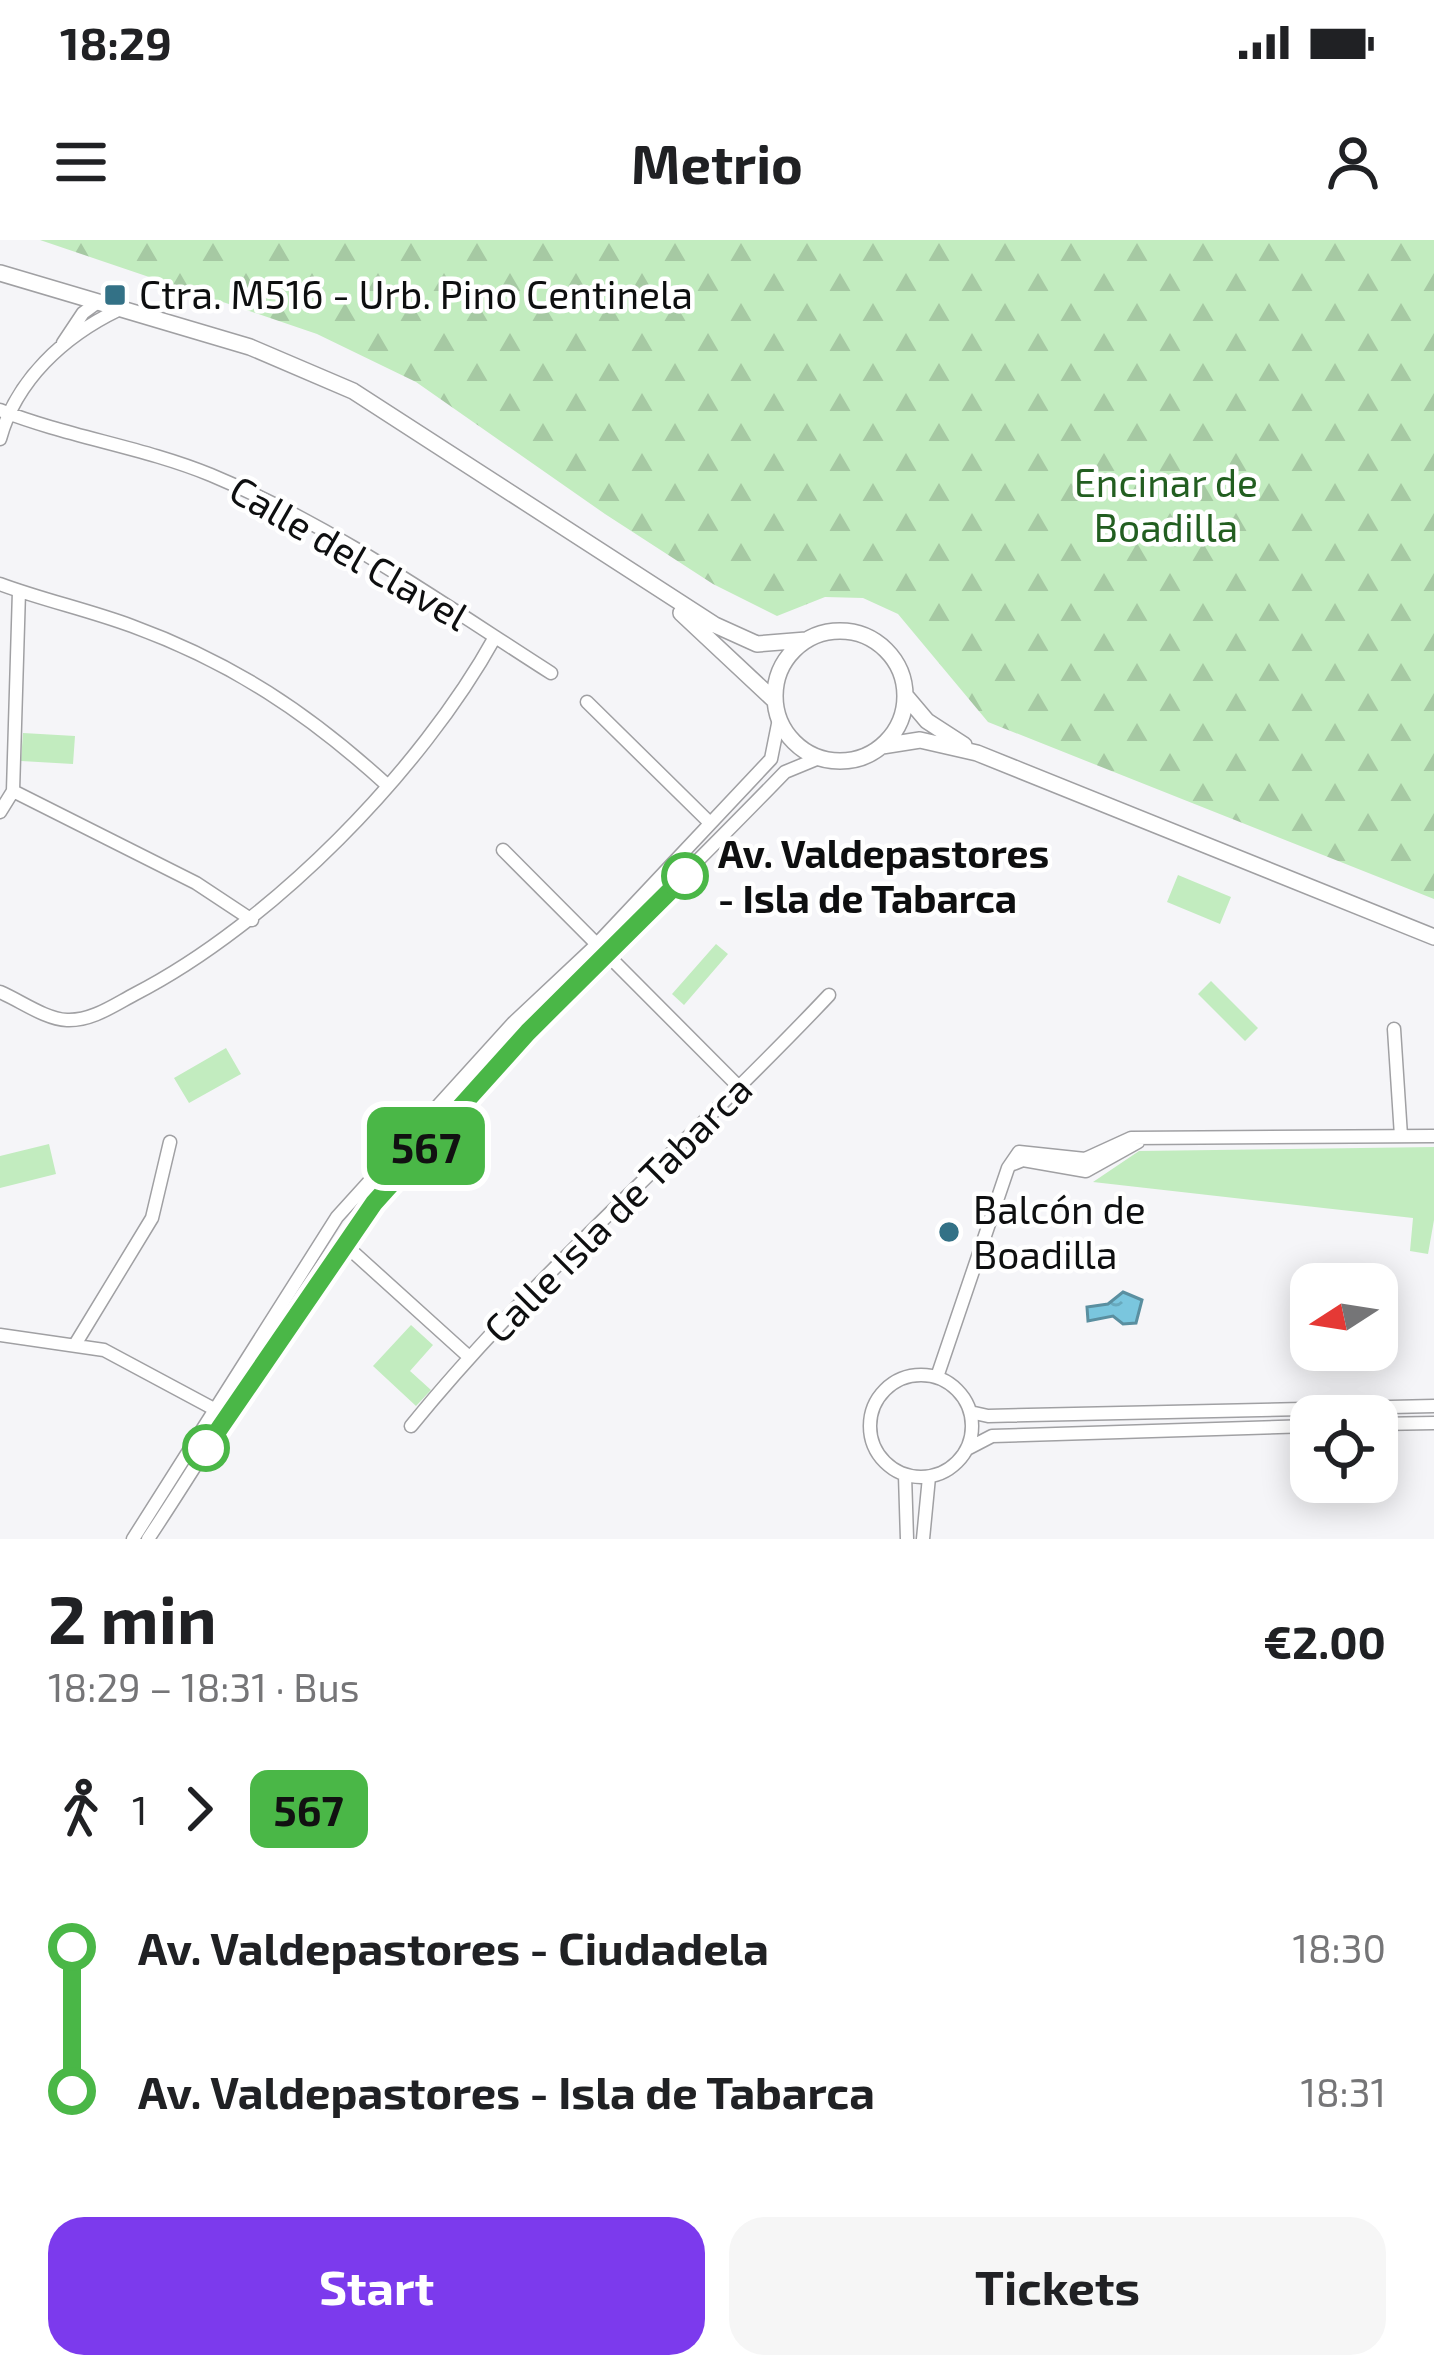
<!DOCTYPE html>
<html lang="en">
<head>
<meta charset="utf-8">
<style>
	body { margin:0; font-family:"Exo 2",sans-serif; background:#f6f6f6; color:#202124; height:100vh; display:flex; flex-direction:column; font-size:45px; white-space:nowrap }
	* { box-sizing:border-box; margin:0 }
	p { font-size:39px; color:#757577 }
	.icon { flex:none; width:66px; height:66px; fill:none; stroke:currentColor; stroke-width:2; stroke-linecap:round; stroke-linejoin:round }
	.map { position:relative; height:1299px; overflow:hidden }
	.side { display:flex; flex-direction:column; background:#fff; flex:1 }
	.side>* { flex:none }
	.badge { padding:0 24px; border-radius:18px; font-size:42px; line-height:78px }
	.needle { width:78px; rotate:258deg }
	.controls { position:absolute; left:1290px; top:1023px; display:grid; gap:24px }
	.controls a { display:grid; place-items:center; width:108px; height:108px; border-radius:24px; background:#fff; box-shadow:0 6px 30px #0003; font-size:60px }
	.map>.badge { position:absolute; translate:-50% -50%; box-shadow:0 0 0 6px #fff }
	.legs { display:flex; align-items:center; gap:18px; height:132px; padding:0 48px; font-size:39px }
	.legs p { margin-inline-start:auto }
	.overview { display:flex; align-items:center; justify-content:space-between; height:204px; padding:0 48px }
	h1 { font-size:66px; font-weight:700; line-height:90px }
	.action { display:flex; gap:24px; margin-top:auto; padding:24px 48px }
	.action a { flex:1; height:138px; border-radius:36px; background:#7c3aed; color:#fff; font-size:48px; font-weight:700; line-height:138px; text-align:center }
	.action a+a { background:#f6f6f6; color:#202124 }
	ul { padding:0 48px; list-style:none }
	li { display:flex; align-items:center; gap:42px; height:144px; font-size:45px }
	li i { display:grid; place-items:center; width:18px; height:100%; margin:0 15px; background:currentColor }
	li i::after { content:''; width:30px; height:30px; margin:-15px; border:9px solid; border-radius:50%; background:#fff }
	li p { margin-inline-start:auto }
	li:first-child i { background:linear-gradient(#0000 50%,currentColor 0) }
	li:last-child i { background:linear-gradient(currentColor 50%,#0000 0) }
	.status { display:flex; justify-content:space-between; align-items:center; height:84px; padding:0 60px; background:#fff; direction:ltr }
	.status svg { height:33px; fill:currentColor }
	header { display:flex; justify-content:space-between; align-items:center; height:156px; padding:0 48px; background:#fff; font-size:54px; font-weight:700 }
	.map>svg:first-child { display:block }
	.forest { fill:url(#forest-firs) }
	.park { fill:#c2ecbf }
	.water { fill:url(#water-ripples); stroke:#5a8fa0; stroke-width:3 }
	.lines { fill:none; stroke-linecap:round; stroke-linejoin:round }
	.minor-casing { stroke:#a0a0a3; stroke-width:15 }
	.tertiary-casing { stroke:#a0a0a3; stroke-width:18 }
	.minor { stroke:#fff; stroke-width:12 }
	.tertiary { stroke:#fff; stroke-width:15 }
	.line-1-casing { stroke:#fff; stroke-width:27 }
	.line-1 { stroke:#4ab747; stroke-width:18 }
	.poi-dot { fill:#337186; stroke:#fff; stroke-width:4.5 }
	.stop-1-dot { fill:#fff; stroke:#4ab747; stroke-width:6 }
	.labels { text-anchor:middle; stroke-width:9; stroke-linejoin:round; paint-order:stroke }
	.poi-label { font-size:39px; fill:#0e0f10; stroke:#fff; text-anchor:start }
	.park-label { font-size:39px; fill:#225e20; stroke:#fff }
	.street-label { font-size:39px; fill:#0e0f10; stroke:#fff }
	.stop-label { font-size:39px; font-weight:bold; fill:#0e0f10; stroke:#fff; text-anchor:start }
</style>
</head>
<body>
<div class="status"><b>18:29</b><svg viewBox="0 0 49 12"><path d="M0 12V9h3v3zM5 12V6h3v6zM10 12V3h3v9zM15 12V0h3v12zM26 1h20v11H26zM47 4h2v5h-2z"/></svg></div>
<header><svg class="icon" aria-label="menu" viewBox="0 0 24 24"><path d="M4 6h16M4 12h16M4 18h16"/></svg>Metrio<svg class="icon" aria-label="person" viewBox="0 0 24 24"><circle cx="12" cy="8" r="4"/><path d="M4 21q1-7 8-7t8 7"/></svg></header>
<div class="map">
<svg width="1434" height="1299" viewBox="0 0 1434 1299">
	<defs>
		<pattern id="forest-firs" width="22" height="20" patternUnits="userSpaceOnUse" patternTransform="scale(3)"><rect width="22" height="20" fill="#c2ecbf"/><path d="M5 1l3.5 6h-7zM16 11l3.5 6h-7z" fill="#a6c9a3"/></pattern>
		<pattern id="water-ripples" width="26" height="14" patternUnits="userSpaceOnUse" patternTransform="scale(3)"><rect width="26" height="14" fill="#7ac6de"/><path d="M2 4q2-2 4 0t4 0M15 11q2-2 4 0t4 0" fill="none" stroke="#68a9bd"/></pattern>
	</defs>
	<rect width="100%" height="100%" fill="#f5f5f8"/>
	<path class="forest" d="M40,0h1394v659l-446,-177 -90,-108 -35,-16 -38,-1 -48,19 -64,-32 -108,-70 -189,-132 -99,-48z"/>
	<path class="park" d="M23,493l52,3 -2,28 -52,-3z
		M1178,635l53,22 -11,27 -53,-22z
		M716,704l12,10 -44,51 -12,-11z
		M1211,741l47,47 -13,13 -47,-47z
		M226,808l15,26 -52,29 -15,-25z
		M49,904l7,30 -56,14v-32z
		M1434,907v73l-6,34 -18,-3 3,-33 -320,-36 46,-31z
		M411,1085l22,20 -23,26 21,19 -15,16 -43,-40z"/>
	<path class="water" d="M1123,1052l19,8 -6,23 -13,1 -10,-8 -25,5 -1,-14 21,-3z"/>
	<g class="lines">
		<defs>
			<path id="minor" d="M63,103l20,-30 15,-11
				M0,170c68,27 143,37 211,65 122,51 229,127 340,198
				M0,199c16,-59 64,-103 118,-129
				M0,344c43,16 89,26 132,42 101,37 176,87 255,159
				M587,462l123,121
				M13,551l183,92 56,37
				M0,572l13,-21 6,-200
				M503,610l238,239
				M0,752c21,9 45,27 67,28 25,1 47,-15 68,-26 136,-70 286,-223 360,-357
				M1394,789l7,107
				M1013,924l10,-4 63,11 52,-29
				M343,1003l125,113
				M0,1095l104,15 112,60
				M76,1103l76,-125 18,-76
				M870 1186a51 51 0 1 1 102 0a51 51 0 1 1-102 0Z
				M937,1137l71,-209 11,-16 66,7 46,-21 303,-2
				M970,1172l18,4 446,-10
				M1377,1184l57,-1
				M411,1186c126,-155 281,-285 418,-431
				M967,1209l25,-13 319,-10
				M905,1235l2,64
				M133,1299l204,-322 176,-194 82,-77 176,-187 8,-40
				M148,1299c74,-111 139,-229 223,-332 127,-155 275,-291 414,-435l34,-14
				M923,1299l6,-62"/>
			<path id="tertiary" d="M0,33l250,74 103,44 362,234 42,19 49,-4
				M681,373l94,88
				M775 456a65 65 0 1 1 130 0a65 65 0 1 1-130 0Z
				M905,455l22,26 37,24
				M882,506l38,-6 57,13 457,184"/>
		</defs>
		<use href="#minor" class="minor-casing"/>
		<use href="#tertiary" class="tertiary-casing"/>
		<use href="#minor" class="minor"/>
		<use href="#tertiary" class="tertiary"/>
	</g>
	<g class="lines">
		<defs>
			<path id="line-1" d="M206,1208l168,-245 154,-171 157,-156"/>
		</defs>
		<use href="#line-1" class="line-1-casing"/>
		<use href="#line-1" class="line-1"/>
	</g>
	<g class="poi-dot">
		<rect x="103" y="43" width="24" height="24" rx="6"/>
		<circle cx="949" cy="992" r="12"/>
	</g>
	<g class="stop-1-dot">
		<circle cx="685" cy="636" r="21"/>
		<circle cx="206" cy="1208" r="21"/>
	</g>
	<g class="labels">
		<g class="poi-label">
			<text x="139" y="69">Ctra. M516 - Urb. Pino Centinela</text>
			<text x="973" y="984">Balcón de<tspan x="973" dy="45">Boadilla</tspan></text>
		</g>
		<g class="park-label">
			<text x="1166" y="257">Encinar de<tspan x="1166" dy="45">Boadilla</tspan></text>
		</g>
		<g class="street-label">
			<text transform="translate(349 313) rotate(30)" y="14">Calle del Clavel</text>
			<text transform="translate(618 969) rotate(-45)" y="14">Calle Isla de Tabarca</text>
		</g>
		<g class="stop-label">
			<text x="718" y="628">Av. Valdepastores<tspan x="718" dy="45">- Isla de Tabarca</tspan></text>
		</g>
	</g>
</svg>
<div class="controls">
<a><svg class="needle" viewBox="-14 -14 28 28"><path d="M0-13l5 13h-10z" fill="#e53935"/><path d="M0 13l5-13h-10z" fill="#757577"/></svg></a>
<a><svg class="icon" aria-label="locate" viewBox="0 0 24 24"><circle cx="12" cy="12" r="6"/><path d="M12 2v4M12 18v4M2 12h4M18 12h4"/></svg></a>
</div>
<b class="badge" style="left:426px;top:906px;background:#4ab747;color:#111">567</b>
</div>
<section class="side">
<div class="overview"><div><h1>2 min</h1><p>18:29 – 18:31 · Bus</p></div><b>€2.00</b></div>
<div class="legs"><svg class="icon" aria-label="walk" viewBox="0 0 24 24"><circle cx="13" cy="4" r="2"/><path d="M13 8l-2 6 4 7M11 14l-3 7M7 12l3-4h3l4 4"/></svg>1<svg class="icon" aria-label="forward" viewBox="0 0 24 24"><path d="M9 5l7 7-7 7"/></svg><b class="badge" style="background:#4ab747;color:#111">567</b></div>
<ul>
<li><i style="color:#4ab747"></i><b>Av. Valdepastores - Ciudadela</b><p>18:30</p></li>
<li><i style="color:#4ab747"></i><b>Av. Valdepastores - Isla de Tabarca</b><p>18:31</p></li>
</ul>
<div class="action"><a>Start</a><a>Tickets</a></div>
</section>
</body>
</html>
